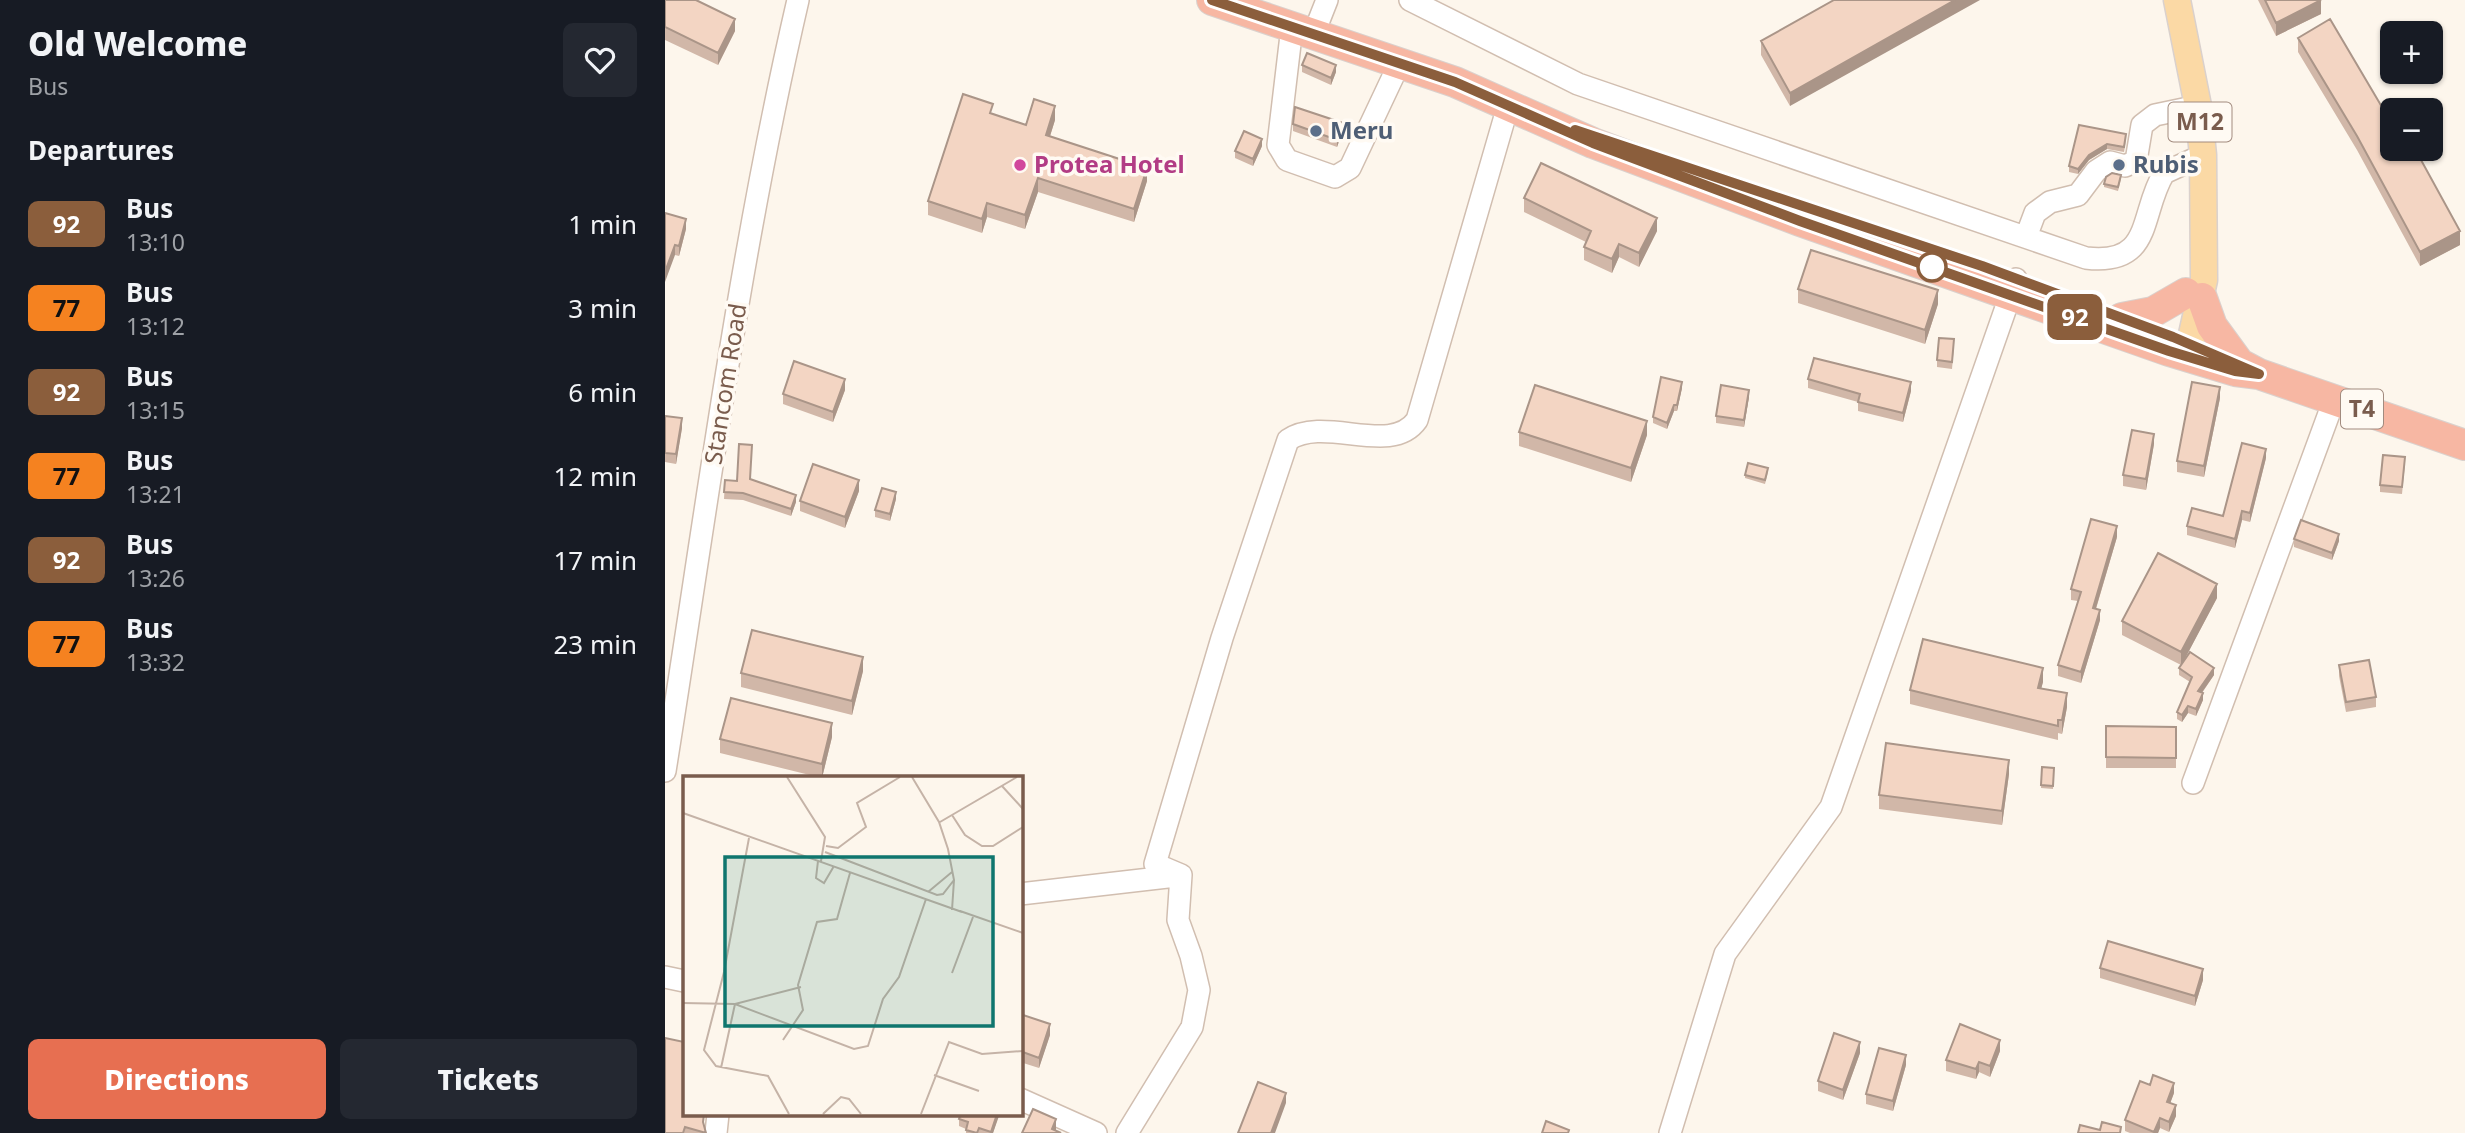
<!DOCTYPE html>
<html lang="en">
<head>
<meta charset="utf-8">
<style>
	body { margin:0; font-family:"Noto Sans",sans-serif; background:#242831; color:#f1f3f6; height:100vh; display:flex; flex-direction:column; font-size:26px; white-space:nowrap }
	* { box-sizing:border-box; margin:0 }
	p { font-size:23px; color:#9ea1a6 }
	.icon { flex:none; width:38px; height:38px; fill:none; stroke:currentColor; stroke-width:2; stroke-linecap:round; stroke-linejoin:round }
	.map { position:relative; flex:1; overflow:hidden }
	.details { display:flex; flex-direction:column; background:#171b24; width:665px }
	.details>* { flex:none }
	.badge { padding:0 14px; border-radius:10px; font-size:24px; line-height:46px }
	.tools { position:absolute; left:1715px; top:21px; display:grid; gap:14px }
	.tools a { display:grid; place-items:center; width:63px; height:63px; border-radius:10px; background:#171b24; box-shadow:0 2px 5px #0004; font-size:35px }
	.map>.badge { position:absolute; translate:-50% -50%; box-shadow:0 0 0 4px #fff }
	h2 { padding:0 28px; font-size:26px; line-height:63px }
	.round { display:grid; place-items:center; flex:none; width:74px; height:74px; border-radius:10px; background:#242831 }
	.head { display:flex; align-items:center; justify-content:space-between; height:119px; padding:0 28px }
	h1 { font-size:33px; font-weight:800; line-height:52px }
	.button { display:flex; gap:14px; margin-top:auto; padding:14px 28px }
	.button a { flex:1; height:80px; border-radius:10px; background:#e76f51; color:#fff; font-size:28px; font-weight:800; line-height:80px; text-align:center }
	.button a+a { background:#242831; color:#f1f3f6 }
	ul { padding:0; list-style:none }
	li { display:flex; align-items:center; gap:21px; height:84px; padding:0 28px }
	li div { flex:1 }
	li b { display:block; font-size:26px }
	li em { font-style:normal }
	li .badge { min-width:77px; font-weight:700; text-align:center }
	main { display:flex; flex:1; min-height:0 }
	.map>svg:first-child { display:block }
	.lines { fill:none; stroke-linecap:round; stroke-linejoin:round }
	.minor-casing { stroke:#d1beb0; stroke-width:24 }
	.major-casing { stroke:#dad1cd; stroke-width:29 }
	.highway-casing { stroke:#dad1cd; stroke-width:32 }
	.minor { stroke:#fff; stroke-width:21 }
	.major { stroke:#fbd9a5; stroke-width:26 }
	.highway { stroke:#f7b7a3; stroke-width:30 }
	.wall { fill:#d1b7a8 }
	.shaded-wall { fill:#aa9588 }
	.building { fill:#f3d5c3; stroke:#aa9588; stroke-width:2 }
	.line-casing { stroke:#fff; stroke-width:16 }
	.line { stroke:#8b5e3c; stroke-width:10 }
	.service-dot { fill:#5c6f8a; stroke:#fffaf3; stroke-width:2.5 }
	.hotel-dot { fill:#d1479c; stroke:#fffaf3; stroke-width:2.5 }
	.stop-dot { fill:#fff; stroke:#8b5e3c; stroke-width:3.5 }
	.labels { text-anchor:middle; stroke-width:7; stroke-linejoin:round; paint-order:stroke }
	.shield { fill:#fffaf3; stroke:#a28b7f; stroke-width:2 }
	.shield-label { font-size:23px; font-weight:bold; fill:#7a5c4d }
	.service-label { font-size:24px; font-weight:bold; fill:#4e5e75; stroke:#fffaf3; text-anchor:start }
	.hotel-label { font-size:24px; font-weight:bold; fill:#b23c85; stroke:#fffaf3; text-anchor:start }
	.street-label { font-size:24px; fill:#7a5c4d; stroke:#fffaf3 }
	.inset-road { fill:none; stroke:#c5b3a7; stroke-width:2 }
	.view { fill:#0f766e; fill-opacity:0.15; stroke:#0f766e; stroke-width:3.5 }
	.inset-edge { fill:none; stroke:#7a5c4d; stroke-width:3.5 }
</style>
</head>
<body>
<main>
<section class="details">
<div class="head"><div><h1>Old Welcome</h1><p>Bus</p></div><a class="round"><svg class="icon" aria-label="heart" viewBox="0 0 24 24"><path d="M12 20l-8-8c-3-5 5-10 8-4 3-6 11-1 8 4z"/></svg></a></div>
<h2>Departures</h2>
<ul>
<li><span class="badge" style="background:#8b5e3c;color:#fff">92</span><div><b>Bus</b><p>13:10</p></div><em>1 min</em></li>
<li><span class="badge" style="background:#f58220;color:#111">77</span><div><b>Bus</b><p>13:12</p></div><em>3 min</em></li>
<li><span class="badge" style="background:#8b5e3c;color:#fff">92</span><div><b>Bus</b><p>13:15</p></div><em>6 min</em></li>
<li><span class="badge" style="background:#f58220;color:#111">77</span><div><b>Bus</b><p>13:21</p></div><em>12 min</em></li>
<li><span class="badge" style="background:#8b5e3c;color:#fff">92</span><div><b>Bus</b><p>13:26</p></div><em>17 min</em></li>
<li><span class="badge" style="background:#f58220;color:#111">77</span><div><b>Bus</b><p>13:32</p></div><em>23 min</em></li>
</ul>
<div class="button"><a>Directions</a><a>Tickets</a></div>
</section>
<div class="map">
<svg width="1800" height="1133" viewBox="0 0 1800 1133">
	<rect width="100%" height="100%" fill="#fdf6ec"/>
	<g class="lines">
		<defs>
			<path id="minor" d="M745,0l168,84 508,174c68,8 53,-44 78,-85l39,-18
				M627,27l-14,118 9,15 48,17 15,-9 49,-104
				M649,33l13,-33
				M1361,237l9,-24 15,-11 28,-7 18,-24 14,-9 15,4 11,-5 6,-36 13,-10 43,-9
				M0,771c41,-257 74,-517 133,-771
				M1528,783l141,-383
				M516,875l-26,-11 67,-226 66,-198c37,-25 103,17 129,-20l91,-314
				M355,894l156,-18
				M0,977l19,4
				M355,1099l76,34
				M51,1133l2,-19
				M462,1133l65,-106 7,-37 -8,-34 -13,-36 3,-45
				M1005,1133l55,-179 106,-147 185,-528"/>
			<path id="major" d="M1512,0l21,106 5,49 1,125 -17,77"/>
			<path id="highway" d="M547,0l243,82 138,61 207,78 369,130 66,20 24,3
				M1537,298l10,28 27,37
				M1457,318l31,-6 33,-19
				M1577,365l17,9 206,71"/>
		</defs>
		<use href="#minor" class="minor-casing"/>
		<use href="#major" class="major-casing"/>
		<use href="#highway" class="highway-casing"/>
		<use href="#minor" class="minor"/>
		<use href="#major" class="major"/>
		<use href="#highway" class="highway"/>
	</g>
	<path class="wall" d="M0,0l70,31 -17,34 -53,-25z
		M1169,0l-44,106 -29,-51v-14z
		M1593,0h63v14l-45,22z
		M1633,38l162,207 -40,21 -63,-116 -59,-98z
		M637,65l34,7 -5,13 -29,-13z
		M328,114l33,11 29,-5 -5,16 97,45 -13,41 -96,-30 -13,37 -38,-12 -5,16 -54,-18v-14z
		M628,124l50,6 -6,17 -44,-16z
		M1414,125l47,14 -2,13 -17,-3 -18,11 -11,14 -9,-2v-6z
		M597,146l-9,20 -18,-8v-7z
		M1456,179l-3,12 -14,-4v-3z
		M859,198l133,33 -18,36 -20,-10 -7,16 -28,-13v-13l2,-5 -62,-30z
		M0,213l21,16 -7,27 -4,-1z
		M1133,289l140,15 -13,40 -127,-41z
		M1289,346l-2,23 -15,-2v-7z
		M1143,379l103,12 -8,31 -45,-11v-9l-50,-14z
		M1017,388l-5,23h-3l-7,18 -14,-6v-6z
		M180,390l-12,32 -50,-18v-10z
		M1084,397l-5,30 -28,-4v-7z
		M1555,398l-16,79 -27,-5v-11z
		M0,416l17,12 -6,36 -11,-2z
		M854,432l128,3 -16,47 -112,-36z
		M1489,444l-8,46 -23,-4v-11z
		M1601,458l-16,64 -8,-2 -7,28 -48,-13v-9l36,-10z
		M1740,464l-3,30 -22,-2v-7z
		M1103,472l-3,12 -20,-6v-3z
		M86,479l45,23 -5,14 -48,-16 -19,-1 1,-19 12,1z
		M194,491l-14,37 -45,-17v-10z
		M231,499l-6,22 -15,-4v-7z
		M1452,537l-21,72 4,11 -19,63 -23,-7v-11l20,-64 -7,-1v-11z
		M1629,539l45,2 -7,19 -38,-13z
		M1552,598l-34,64 31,13 -12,18 1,7 -7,16 -8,-3 -6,9 -5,-3v-7l13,-30 -11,-7v-7l2,-3 -59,-30v-14z
		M1674,665l37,32v10l-30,5 -7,-36z
		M198,671l-11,44 -111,-28v-14z
		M1378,682l-2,6 26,19 -5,27 -4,-1v7l-148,-36v-14z
		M1441,726l70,1v41h-70z
		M167,737l-10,41 -102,-25v-14z
		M1377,767l12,1 -1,21 -12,-1z
		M1344,774l-7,51 -123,-16v-14z
		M1435,968l103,12 -8,26 -95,-28z
		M355,1014l30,21 -11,33 -19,-6z
		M1335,1051l-10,26 -11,-5 -3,7 -30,-8v-11z
		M1195,1053l-17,47 -25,-9v-10z
		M1241,1065l-13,46 -27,-7v-10z
		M1509,1093l-4,10 6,13 -7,16 -9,-4 -2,5h-28l-5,-2v-11z
		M19,1114l20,11 2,8h-41z
		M334,1114l-6,19h-27v-4l-7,-3v-7z"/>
	<path class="shaded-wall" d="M1290,0h25l-190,106v-13z
		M1656,0v14l-45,22v-13z
		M70,19v12l-17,34v-12z
		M671,65v7l-5,13v-7z
		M390,106v14l-9,29v-14z
		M678,123v7l-6,17v-7z
		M597,139v7l-9,20v-7z
		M1442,144v5l-18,11 -11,14v-5l11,-14z
		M482,168v13l-13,41v-13z
		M373,178v14l-13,37v-14z
		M322,203v14l-5,16v-14z
		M992,218v13l-18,36v-14z
		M21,219v10l-7,27v-10z
		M1795,231v14l-40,21v-14z
		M954,244v13l-7,16v-14z
		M10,245v10l-10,27v-10z
		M1273,290v14l-13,40v-14z
		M180,379v11l-12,32v-10z
		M1017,382v6l-5,23v-6z
		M1246,382v9l-8,31v-9z
		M1555,387v11l-16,79v-11z
		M1084,390v7l-5,30v-7z
		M1009,405v6l-7,18v-6z
		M17,418v10l-6,36v-10z
		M982,421v14l-16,47v-14z
		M1489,434v10l-8,46v-11z
		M1601,449v9l-16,64v-9z
		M194,480v11l-14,37v-11z
		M231,492v7l-6,22v-7z
		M131,495v7l-5,14v-7z
		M1577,511v9l-7,28v-9z
		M1452,526v11l-24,81v-10z
		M1674,534v7l-7,19v-7z
		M1552,584v14l-36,68v-14z
		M1435,610v10l-19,63v-11z
		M198,657v14l-11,44v-14z
		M1378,668v14l-5,19v-13z
		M1549,668v7l-16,23v-7z
		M1402,693v14l-5,27v-14z
		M1538,693v7l-7,16v-7z
		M1523,706v7l-6,9v-7z
		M167,723v14l-10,41v-14z
		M1344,760v14l-7,51v-14z
		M1538,969v11l-8,26v-10z
		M385,1024v11l-11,33v-10z
		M1335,1040v11l-10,26v-11z
		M1195,1042v11l-17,47v-10z
		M1241,1055v10l-13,46v-10z
		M1314,1062v10l-3,7v-10z
		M1509,1083v10l-7,19v-10z
		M621,1093v10l-11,30h-4z
		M1511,1105v11l-7,16v-10z
		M332,1114h2v2l-6,17h-2z
		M1495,1118v10l-2,5h-4z
		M391,1119v11l-1,3 -3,-4z"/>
	<path class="building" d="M0,0h31l39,19 -17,34 -53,-26z
		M1169,0h121l-165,93 -29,-52z
		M1600,0h56l-45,23z
		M1665,19l62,105v25h23l45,82 -40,21 -63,-116 -59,-98z
		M642,53l29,12 -5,13 -29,-13z
		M298,94l30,10 -3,9 36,12 8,-26 21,7 -9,29 101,33 -13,41 -96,-31 -13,37 -38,-12 -5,16 -54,-18z
		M630,107l48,16 -6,17 -44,-16z
		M1414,125l47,9 -2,13 -17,-3 -18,11 -11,14 -9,-3z
		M579,131l18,8 -9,20 -18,-8z
		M876,163l116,55 -18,35 -20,-9 -7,15 -28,-12 7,-16 -67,-33z
		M1447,173l9,2 -3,12 -14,-3 2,-7z
		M0,213l21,6 -7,27 -4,-1 -10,27z
		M1146,250l127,40 -13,40 -127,-41z
		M1274,338l15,1 -2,23 -15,-2z
		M1149,358l97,24 -8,31 -45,-11 2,-8 -52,-15z
		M129,361l51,18 -12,33 -50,-18z
		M996,377l21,5 -5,23h-3l-7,18 -14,-6z
		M1527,382l28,5 -16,79 -27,-5z
		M870,385l112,36 -16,47 -112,-36z
		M1056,385l28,5 -5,30 -28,-4z
		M0,416l17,2 -6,36 -11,-1z
		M1467,430l22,4 -8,45 -23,-4z
		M1577,443l24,6 -16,64 -8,-2 -7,28 -48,-13 5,-18 31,8z
		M74,444l13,1 -2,34 46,16 -5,14 -48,-16 -19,-1 1,-12 12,1z
		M1718,455l22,2 -3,30 -22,-2z
		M1083,463l20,5 -3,12 -20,-5z
		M148,464l46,16 -14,37 -45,-16z
		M217,488l14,4 -6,22 -15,-4z
		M1426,519l26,7 -24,82 7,2 -19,62 -23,-7 23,-73 -10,-3z
		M1636,520l38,14 -7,19 -38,-14z
		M1493,553l59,31 -36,68 -59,-31z
		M87,630l111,27 -11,44 -111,-28z
		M1258,639l120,29 -5,20 29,5 -5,27h-4v6l-148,-36z
		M1525,652l24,16 -16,23 5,2 -7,16 -8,-3 -6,9 -5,-3 15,-35 -13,-9z
		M1704,660l7,37 -30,5 -7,-37z
		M66,698l101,25 -10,41 -102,-25z
		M1441,726l70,1v31l-70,-1z
		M1221,743l123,17 -7,51 -123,-16z
		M1377,767l12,1 -1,18 -12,-1z
		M1443,941l95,28 -8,27 -95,-28z
		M355,1014l30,10 -11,34 -19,-7z
		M1295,1024l40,16 -10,26 -11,-4 -3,7 -30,-9z
		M1169,1033l26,9 -17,48 -25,-9z
		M0,1038l19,4v72h20l-1,8 3,11 -21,-6 -2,6h-18z
		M1214,1048l27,7 -13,46 -27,-7z
		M1488,1075l21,8 -7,19 9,3 -7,17 -9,-4 -6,14 -29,-12 15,-39 10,4z
		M593,1082l28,11 -15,40h-33z
		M368,1109l23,10 -4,10 9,4h-39z
		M296,1114h36l-6,18 -12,-4 -2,5 -11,-3 2,-8 -9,-3z
		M881,1121l23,9 -1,3h-26z
		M1437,1122l19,5 -1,6h-42l2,-8 20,5z"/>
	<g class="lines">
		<defs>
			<path id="line" d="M547,0l243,82 138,61 207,78 369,130 66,20 24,3 -86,-37 -191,-71 -407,-136"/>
		</defs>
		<use href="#line" class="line-casing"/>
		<use href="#line" class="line"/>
	</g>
	<g class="service-dot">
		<circle cx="651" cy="131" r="7"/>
		<circle cx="1454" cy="165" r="7"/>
	</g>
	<circle class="hotel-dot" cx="355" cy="165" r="7"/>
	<circle class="stop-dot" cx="1267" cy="267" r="14"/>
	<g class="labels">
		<g class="shield">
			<rect x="1503.5" y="102.5" width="63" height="39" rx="5"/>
			<rect x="1676" y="389.5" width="42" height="39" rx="5"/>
		</g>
		<g class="shield-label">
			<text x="1535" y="130">M12</text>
			<text x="1697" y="417">T4</text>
		</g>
		<g class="service-label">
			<text x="665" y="139">Meru</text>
			<text x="1468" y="173">Rubis</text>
		</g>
		<g class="hotel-label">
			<text x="369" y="173">Protea Hotel</text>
		</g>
		<g class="street-label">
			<text transform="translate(61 384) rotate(-81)" y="8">Stancom Road</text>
		</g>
	</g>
	<g transform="translate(18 776)">
		<rect width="340" height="340" fill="#fdf6ec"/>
		<path class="inset-road" d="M104,1l38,60 -4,24M229,1l27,45 9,27 6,31 -2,30M319,10l21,23M0,37l279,99M269,39l13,20 17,11h11l30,-19M257,46l77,-45M66,62l-25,134 -20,78 12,16 52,10 21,38M143,70l12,2 28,-21 -9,-24 43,-26M142,76l112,43 6,-1 11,-14M135,85l-2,17 8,5 10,-17M245,116l24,-20M277,135l63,22M269,197l21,-56M0,227l52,1 119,45 14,-3 15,-47 16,-22 27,-78M52,228l66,-17M100,264l20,-30 -5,-25 19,-63 20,-3 13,-46M38,292l14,-64M251,299l45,16M140,338l18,-17 8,2 12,15M238,338l28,-72 33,12 41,-3"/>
		<path class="view" d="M42,81h268v169h-268z"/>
		<rect width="340" height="340" class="inset-edge"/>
	</g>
</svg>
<div class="tools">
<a>+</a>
<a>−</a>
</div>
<b class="badge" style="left:1410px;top:317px;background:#8b5e3c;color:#fff">92</b>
</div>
</main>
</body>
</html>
